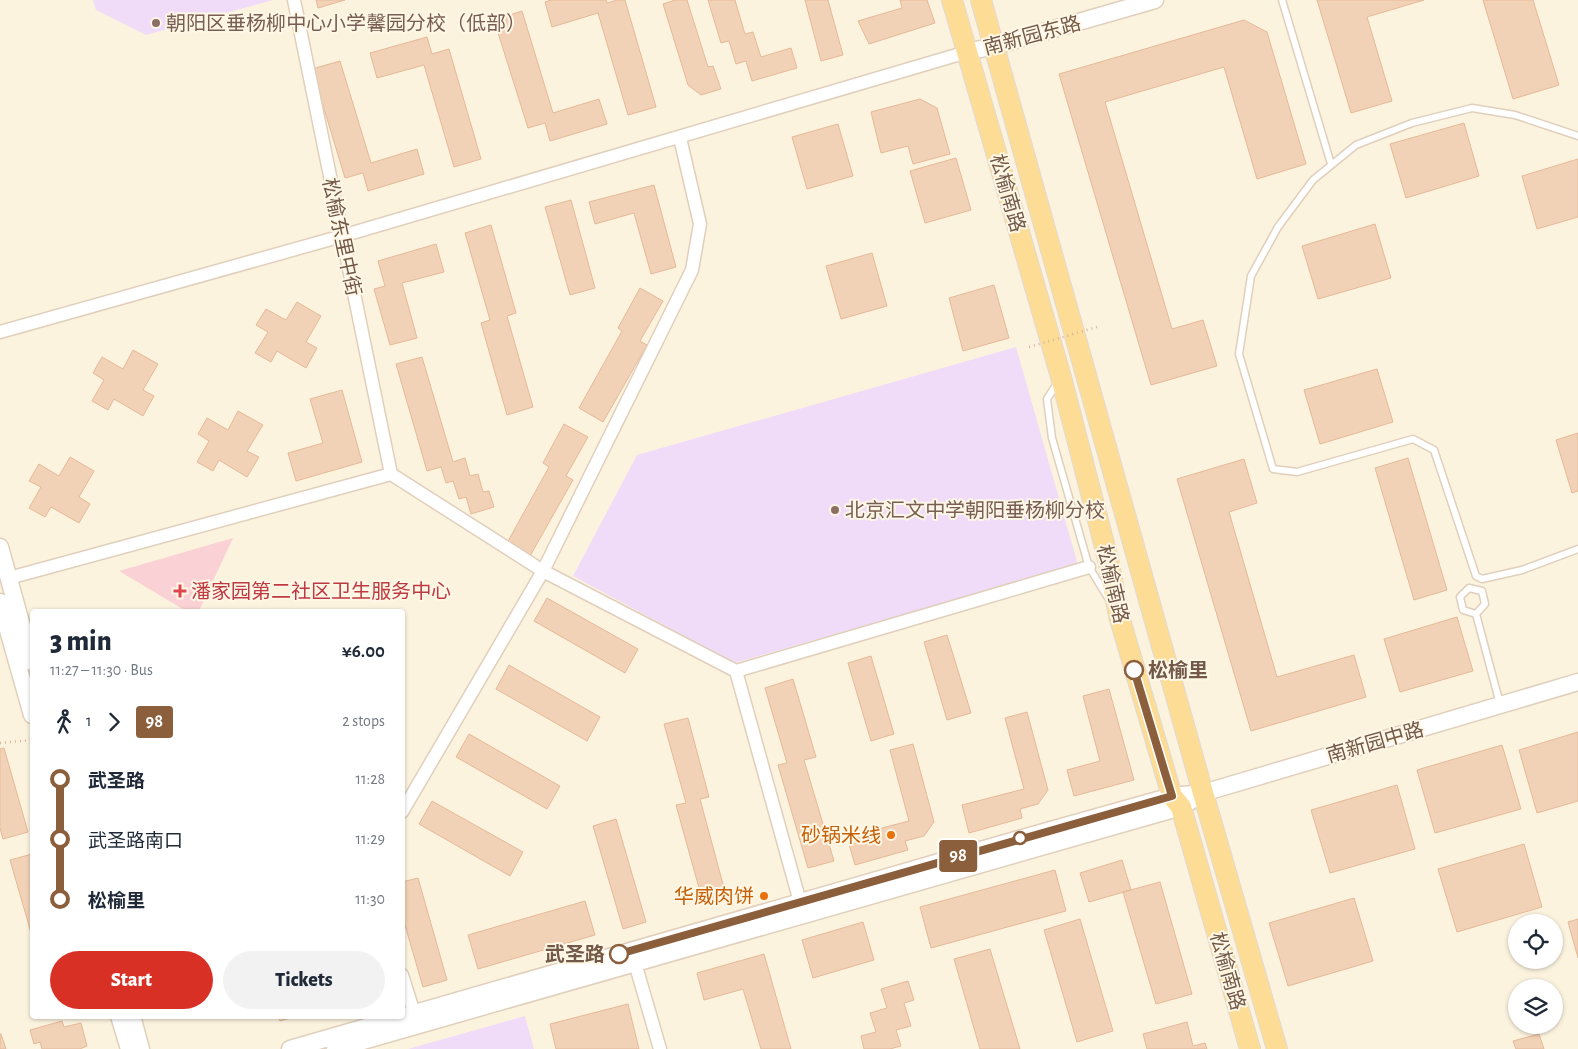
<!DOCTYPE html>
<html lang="en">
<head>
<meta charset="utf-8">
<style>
	body { margin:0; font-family:"Alegreya Sans","Noto Sans SC",sans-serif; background:#f2f2f3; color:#1f2937; height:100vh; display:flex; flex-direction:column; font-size:19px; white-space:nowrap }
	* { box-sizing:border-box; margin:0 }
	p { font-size:16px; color:#747a83 }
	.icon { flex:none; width:28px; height:28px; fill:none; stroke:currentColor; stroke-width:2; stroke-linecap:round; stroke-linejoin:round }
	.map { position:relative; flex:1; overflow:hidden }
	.sheet { position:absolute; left:30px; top:609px; width:375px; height:410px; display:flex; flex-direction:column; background:#fff; border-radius:5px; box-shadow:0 1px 4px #0004 }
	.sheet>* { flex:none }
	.badge { padding:0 10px; border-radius:4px; font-size:18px; line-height:32px }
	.controls { position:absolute; left:1508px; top:914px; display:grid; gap:10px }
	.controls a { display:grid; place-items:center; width:55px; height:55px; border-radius:50%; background:#fff; box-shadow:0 1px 4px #0004; font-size:25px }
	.map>.badge { position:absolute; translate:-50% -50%; box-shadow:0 0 0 2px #fff }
	.legs { display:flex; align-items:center; gap:8px; height:55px; padding:0 20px; font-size:16px }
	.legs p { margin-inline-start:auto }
	.overview { display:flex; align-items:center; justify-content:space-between; height:85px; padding:0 20px }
	h1 { font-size:28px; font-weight:800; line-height:38px }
	.action { display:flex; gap:10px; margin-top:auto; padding:10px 20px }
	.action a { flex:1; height:58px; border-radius:30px; background:#d93025; color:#fff; font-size:20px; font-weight:800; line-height:58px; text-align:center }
	.action a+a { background:#f2f2f3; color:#1f2937 }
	ul { padding:0 20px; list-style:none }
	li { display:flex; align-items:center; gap:18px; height:60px; font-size:19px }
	li i { display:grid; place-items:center; width:8px; height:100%; margin:0 6px; background:currentColor }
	li i::after { content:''; width:12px; height:12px; margin:-6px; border:4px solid; border-radius:50%; background:#fff }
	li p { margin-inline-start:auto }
	li:first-child i { background:linear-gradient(#0000 50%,currentColor 0) }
	li:last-child i { background:linear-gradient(currentColor 50%,#0000 0) }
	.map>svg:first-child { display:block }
	.education { fill:#f0dcf8 }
	.medical { fill:#fad2d5 }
	.building { fill:#f2d2b7; stroke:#e5b997 }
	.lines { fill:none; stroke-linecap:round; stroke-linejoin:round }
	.service-casing { stroke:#e0cfbb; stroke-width:9 }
	.minor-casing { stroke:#e0cfbb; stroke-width:15 }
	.tertiary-casing { stroke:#e0cfbb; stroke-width:19 }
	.primary-casing { stroke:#e0dad7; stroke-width:22 }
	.path { stroke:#d6b59a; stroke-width:2.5; stroke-dasharray:1 4; stroke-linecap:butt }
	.service { stroke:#fff; stroke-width:6 }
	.minor { stroke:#fff; stroke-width:12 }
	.tertiary { stroke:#fff; stroke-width:16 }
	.primary { stroke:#fddc96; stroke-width:20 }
	.path-bridge { stroke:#d6b59a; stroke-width:2.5; stroke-dasharray:1 4; stroke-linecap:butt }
	.line-1-casing { stroke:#fff; stroke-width:11 }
	.line-1 { stroke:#8b5e3c; stroke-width:8 }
	.education-dot { fill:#8d6e63; stroke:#fff7e6; stroke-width:2 }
	.health-dot { fill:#e0444e; stroke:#fff7e6; stroke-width:2 }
	.stop-1-dot { fill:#fff; stroke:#8b5e3c; stroke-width:2.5 }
	.food-dot { fill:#e8710a; stroke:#fff7e6; stroke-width:2 }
	.labels { text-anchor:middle; stroke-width:4; stroke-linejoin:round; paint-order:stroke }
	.education-label { font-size:20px; fill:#785e54; stroke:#fff7e6; text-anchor:start }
	.street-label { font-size:20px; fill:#735947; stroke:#fff7e6 }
	.health-label { font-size:20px; fill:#be3a42; stroke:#fff7e6; text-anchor:start }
	.stop-label { font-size:20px; font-weight:bold; fill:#735947; stroke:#fff7e6; text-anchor:start }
	.food-label { font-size:20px; fill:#c56008; stroke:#fff7e6; text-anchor:end }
</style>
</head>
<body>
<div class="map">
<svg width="1578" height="1049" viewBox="0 0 1578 1049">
	<rect width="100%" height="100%" fill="#fcf3df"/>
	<path class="education" d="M93,0h180l-127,35 -50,-25z
		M1016,347l62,218 -344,98 -161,-87 64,-121z
		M525,1016l9,33h-126z"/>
	<path class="medical" d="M233,538l-34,73h-13l-67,-40z"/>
	<path class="building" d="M316,0h29l-27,8z
		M551,0h55l1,3 10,-3h8l31,107 -28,8 -30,-102 -46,14 -7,-25z
		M675,0h12l21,67 5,-1 8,23 -20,6 -13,-10 -25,-81z
		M708,0h27l10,34 8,-2 8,25 30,-9 6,20 -45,13 -6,-20 -10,3 -7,-23 -8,2z
		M805,0h23l15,55 -22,6z
		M900,0h27l8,23 -66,21 -11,-23 44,-13z
		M1317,0h107l-57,17 25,84 -41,12z
		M1483,0h50l26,85 -46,14z
		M522,11l31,102 46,-14 8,25 -57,17 -5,-18 -17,5 -34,-108z
		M1244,20l23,12 39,132 -49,15 -33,-112 -119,35 67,227 31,-9 14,46 -66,19 -92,-311z
		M427,37l5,17 17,-5 32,110 -27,8 -30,-102 -47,13 -7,-25z
		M340,61l31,102 46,-14 7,25 -56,17 -5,-18 -18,5 -33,-109z
		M920,99l17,9 13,46 -37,10 -5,-18 -27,7 -10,-41z
		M1464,123l15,53 -73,22 -16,-54z
		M838,124l15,52 -46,13 -15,-52z
		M956,158l15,52 -46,13 -15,-52z
		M1578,159v58l-41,12 -15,-53z
		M654,185l22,82 -25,7 -17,-61 -39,11 -6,-22z
		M571,200l24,88 -25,7 -25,-88z
		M1375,224l16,54 -73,21 -16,-53z
		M491,225l25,88 -9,3 26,91 -26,8 -26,-92 9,-3 -25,-87z
		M436,244l8,28 -42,11 15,55 -27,7 -16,-56 11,-3 -7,-25z
		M872,253l15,53 -46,13 -15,-53z
		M994,285l15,53 -46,13 -14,-53z
		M640,288l23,13 -23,40 7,4 -44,77 -24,-14 43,-77 -4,-3z
		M297,302l24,14 -15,26 11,6 -11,20 -29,-17 -6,11 -16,-9 13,-21 -12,-7 10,-16 20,11z
		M133,350l25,14 -15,26 11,6 -11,20 -29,-17 -6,11 -16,-9 12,-21 -11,-7 9,-16 21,12z
		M422,357l31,105 12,-4 5,18 8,-2 5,18 6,-1 5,16 -23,7 -5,-17 -7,2 -6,-18 -7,2 -5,-16 -14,4 -31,-107z
		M1377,369l16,53 -73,22 -16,-54z
		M342,390l20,72 -66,19 -8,-28 35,-10 -13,-44z
		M238,411l25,14 -16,26 12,6 -12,20 -28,-17 -6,11 -16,-9 12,-21 -11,-7 9,-16 21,12z
		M564,424l24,13 -22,39 7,4 -43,76 -23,-13 42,-76 -6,-4z
		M1578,433v58l-6,2 -16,-53z
		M70,457l24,14 -15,26 11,7 -11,19 -28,-16 -6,10 -16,-9 12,-21 -12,-6 10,-17 20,12z
		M1408,458l39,132 -33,10 -39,-132z
		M1244,459l13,44 -28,9 48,165 77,-22 12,42 -115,34 -74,-252z
		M547,598l91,51 -13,24 -91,-52z
		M1457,617l16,54 -73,21 -16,-53z
		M947,635l24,78 -24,7 -23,-78z
		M871,656l23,78 -23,7 -23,-78z
		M509,665l91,52 -13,24 -91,-52z
		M793,679l23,78 -12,3 30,101 -26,7 -30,-103 9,-2 -22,-75z
		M1109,689l25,91 -60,16 -7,-26 33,-9 -17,-65z
		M1027,712l21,78 -10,14 -18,5 2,9 -53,15 -7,-28 62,-16 -19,-71z
		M688,718l21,79 -9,2 27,100 -23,7 -28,-101 10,-2 -22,-79z
		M1578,732v69l-41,12 -18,-63z
		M469,734l91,52 -13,23 -91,-52z
		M913,744l21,78 -10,14 -19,5 3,9 -53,15 -8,-28 62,-16 -19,-71z
		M1502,745l19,64 -86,24 -18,-63z
		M4,748l24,84 -25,7 -3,-11v-79z
		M1397,785l18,64 -85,24 -19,-63z
		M432,801l91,51 -13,24 -91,-52z
		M616,819l30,103 -23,7 -30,-103z
		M1524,844l18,63 -85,25 -19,-63z
		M32,854v82l-22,-76z
		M1122,860l9,30 -42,12 -9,-29z
		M1055,870l11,41 -135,37 -11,-41z
		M418,878l29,102 -24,7 -21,-72v-33z
		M1160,882l32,112 -36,10 -33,-112z
		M1354,898l19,63 -85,25 -19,-63z
		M585,901l10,34 -117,34 -10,-34z
		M1080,919l33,112 -36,11 -33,-112z
		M1578,919v39l-10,-36z
		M863,922l11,38 -61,18 -11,-38z
		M990,949l30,100h-40l-26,-90z
		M764,954l27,95h-30l-18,-60 -39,11 -7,-27z
		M908,981l6,19 -10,3 7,23 -15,4 5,16 -11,3h-26l-3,-13 15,-4 -6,-19 17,-5 -6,-19z
		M628,1004l11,45h-83l-6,-25z
		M279,1016h18l-17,5z
		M62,1021l2,6 17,-4 6,23 -7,3h-38l-2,-7 -6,2 -4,-14z
		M1187,1022l6,24 12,-3 2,6h-60l-4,-15z
		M0,1034h1l5,15h-6z
		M1539,1034l5,15h-28l-3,-8z"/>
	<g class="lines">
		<defs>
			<path id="service" d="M1282,0l49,164
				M1578,136l-63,-21 -43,-7 -60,15 -56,22 -43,35 -35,47 -27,49 -12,78 34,115 24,3 116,-33 21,11 42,126 6,3 40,-9 56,-21
				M1058,382l-11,17 5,39 37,129 19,31
				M1469,588l13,3 3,13 -9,10 -13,-4 -3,-13z
				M1476,614l24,90"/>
			<path id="minor" d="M294,0l97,474
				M0,332l342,-96 625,-184
				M9,578l382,-104 152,97 193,100 64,231
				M736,671l353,-104
				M402,812l141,-241 149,-301 8,-46 -20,-86
				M635,963l25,86
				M402,975l12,38"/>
			<path id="tertiary" d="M967,52l28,-6 160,-46
				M0,547l32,115
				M0,602l32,113
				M119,1016l10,33
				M132,1016l9,33
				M290,1049l729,-210 153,-43 31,-3 375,-111
				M335,1049l846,-242 10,-6"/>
			<path id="primary" d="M952,0l109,377 47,182 11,57 53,180 9,11 69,242
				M981,0l222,793 74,256"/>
		</defs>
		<use href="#service" class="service-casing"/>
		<use href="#minor" class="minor-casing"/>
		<use href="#tertiary" class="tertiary-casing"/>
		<use href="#primary" class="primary-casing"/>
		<path class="path" d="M0,743l32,-3"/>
		<use href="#service" class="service"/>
		<use href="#minor" class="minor"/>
		<use href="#tertiary" class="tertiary"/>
		<use href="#primary" class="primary"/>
		<path class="path-bridge" d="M1029,347l68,-20"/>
	</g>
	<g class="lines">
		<defs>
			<path id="line-1" d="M619,954l553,-158 -38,-126"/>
		</defs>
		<use href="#line-1" class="line-1-casing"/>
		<use href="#line-1" class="line-1"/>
	</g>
	<g class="education-dot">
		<circle cx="156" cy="23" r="5"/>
		<circle cx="835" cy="510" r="5"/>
	</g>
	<path class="health-dot" d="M177.5 583.5h5v5h5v5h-5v5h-5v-5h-5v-5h5z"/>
	<g class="stop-1-dot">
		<circle cx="1134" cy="670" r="9"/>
		<circle cx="1020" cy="838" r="6"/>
		<circle cx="619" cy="954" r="9"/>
	</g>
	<g class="food-dot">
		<circle cx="891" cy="835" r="5"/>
		<circle cx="764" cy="896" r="5"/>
	</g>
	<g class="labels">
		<g class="education-label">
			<text x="166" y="30">朝阳区垂杨柳中心小学馨园分校（低部）</text>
			<text x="845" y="517">北京汇文中学朝阳垂杨柳分校</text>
		</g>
		<g class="street-label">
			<text transform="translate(1032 35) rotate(-15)" y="7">南新园东路</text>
			<text transform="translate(1008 193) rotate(74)" y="7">松榆南路</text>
			<text transform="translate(342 237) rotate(78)" y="7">松榆东里中街</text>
			<text transform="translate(1113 584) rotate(77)" y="7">松榆南路</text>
			<text transform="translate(1375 742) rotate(-16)" y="7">南新园中路</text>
			<text transform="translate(1228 971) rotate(74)" y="7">松榆南路</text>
		</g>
		<g class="health-label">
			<text x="191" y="598">潘家园第二社区卫生服务中心</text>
		</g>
		<g class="stop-label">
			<text x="1148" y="677">松榆里</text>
			<text x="605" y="961" text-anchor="end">武圣路</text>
		</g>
		<g class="food-label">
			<text x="881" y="842">砂锅米线</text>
			<text x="754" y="903">华威肉饼</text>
		</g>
	</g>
</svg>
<div class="controls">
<a><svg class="icon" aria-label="locate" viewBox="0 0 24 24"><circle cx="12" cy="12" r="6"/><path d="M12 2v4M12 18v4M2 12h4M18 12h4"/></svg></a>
<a><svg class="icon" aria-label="layers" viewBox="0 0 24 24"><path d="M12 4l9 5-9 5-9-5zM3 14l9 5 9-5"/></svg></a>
</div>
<b class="badge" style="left:958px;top:856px;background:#8b5e3c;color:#fff">98</b>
<section class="sheet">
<div class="overview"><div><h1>3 min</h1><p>11:27 – 11:30 · Bus</p></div><b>¥6.00</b></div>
<div class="legs"><svg class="icon" aria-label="walk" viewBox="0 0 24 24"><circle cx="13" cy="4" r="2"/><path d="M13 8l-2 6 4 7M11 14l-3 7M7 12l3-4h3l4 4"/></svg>1<svg class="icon" aria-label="forward" viewBox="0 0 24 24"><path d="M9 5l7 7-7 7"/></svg><b class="badge" style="background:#8b5e3c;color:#fff">98</b><p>2 stops</p></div>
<ul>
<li><i style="color:#8b5e3c"></i><b>武圣路</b><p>11:28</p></li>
<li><i style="color:#8b5e3c"></i><span>武圣路南口</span><p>11:29</p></li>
<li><i style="color:#8b5e3c"></i><b>松榆里</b><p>11:30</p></li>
</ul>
<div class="action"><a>Start</a><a>Tickets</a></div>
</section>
</div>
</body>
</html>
